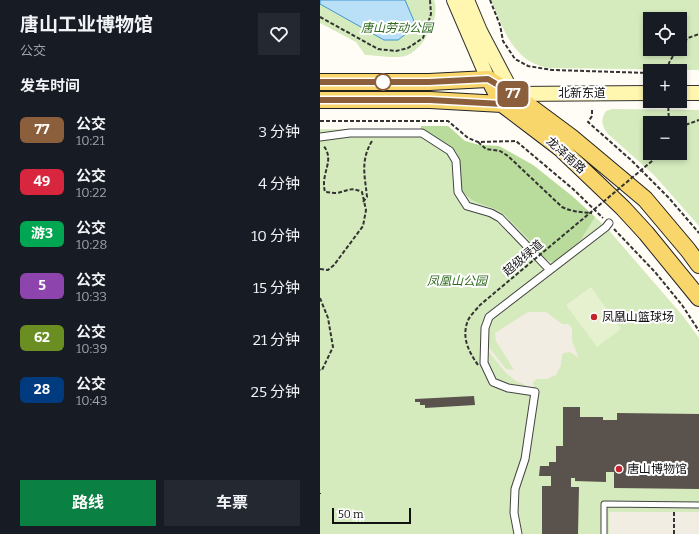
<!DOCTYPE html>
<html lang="zh">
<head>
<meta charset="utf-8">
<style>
	body { margin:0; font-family:Bitter,"Noto Sans SC",serif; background:#242831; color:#f1f3f6; height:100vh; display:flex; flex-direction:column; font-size:15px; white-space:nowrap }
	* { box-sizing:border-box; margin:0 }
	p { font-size:13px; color:#9ea1a6 }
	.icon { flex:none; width:22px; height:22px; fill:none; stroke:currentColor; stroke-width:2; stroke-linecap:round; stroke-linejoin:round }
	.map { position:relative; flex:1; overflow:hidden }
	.panel { display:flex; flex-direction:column; background:#171b24; width:320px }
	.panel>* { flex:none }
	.badge { padding:0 8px; border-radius:6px; font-size:14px; line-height:26px }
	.controls { position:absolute; left:323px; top:12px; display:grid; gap:8px }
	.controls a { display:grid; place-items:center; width:44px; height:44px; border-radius:0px; background:#171b24; box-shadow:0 2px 6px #0003; font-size:20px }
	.scale { position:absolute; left:12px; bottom:10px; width:79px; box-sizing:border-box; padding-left:4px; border:2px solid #111; border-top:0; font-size:11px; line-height:14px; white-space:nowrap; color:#111; -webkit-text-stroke:3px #fff; paint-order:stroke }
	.map>.badge { position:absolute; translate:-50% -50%; box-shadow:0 0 0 2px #fff }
	h2 { padding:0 20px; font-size:15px; line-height:36px }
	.round { display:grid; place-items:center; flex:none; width:42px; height:42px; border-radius:0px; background:#242831 }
	.head { display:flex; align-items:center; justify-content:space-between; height:68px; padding:0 20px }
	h1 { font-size:19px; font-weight:700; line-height:30px }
	.action { display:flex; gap:8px; margin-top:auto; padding:8px 20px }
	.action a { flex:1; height:46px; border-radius:0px; background:#0b8043; color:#fff; font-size:16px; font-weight:700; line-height:46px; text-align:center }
	.action a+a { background:#242831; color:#f1f3f6 }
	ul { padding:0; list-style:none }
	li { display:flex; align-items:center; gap:12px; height:52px; padding:0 20px }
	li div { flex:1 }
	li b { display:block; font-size:15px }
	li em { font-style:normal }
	li .badge { min-width:44px; font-weight:700; text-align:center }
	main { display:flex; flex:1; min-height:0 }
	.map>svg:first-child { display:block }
	.green { fill:#d5ebbd; fill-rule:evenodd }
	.forest { fill:#b9dc9c }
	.pitch { fill:#e6f2cf }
	.plaza { fill:#f1ede2 }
	.water { fill:#b9e0f7; stroke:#3f96cf }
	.building { fill:#5a524d }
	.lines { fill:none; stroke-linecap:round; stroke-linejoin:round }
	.service-casing { stroke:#444; stroke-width:7 }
	.pedestrian-casing { stroke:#444; stroke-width:9 }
	.secondary-casing { stroke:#333; stroke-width:16 }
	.primary-casing { stroke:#222; stroke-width:18 }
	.path { stroke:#333; stroke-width:2; stroke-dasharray:4 2; stroke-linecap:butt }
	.service { stroke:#fff; stroke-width:5 }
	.pedestrian { stroke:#fff; stroke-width:7 }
	.secondary { stroke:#fff6b0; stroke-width:14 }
	.primary { stroke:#f9d66b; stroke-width:16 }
	.path-bridge { stroke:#333; stroke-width:2; stroke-dasharray:4 2; stroke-linecap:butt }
	.line-casing { stroke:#fff; stroke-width:9 }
	.line { stroke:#8b5e3c; stroke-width:6 }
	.stop-dot { fill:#fff; stroke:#8b5e3c; stroke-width:2 }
	.poi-dot { fill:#c4262e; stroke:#fff; stroke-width:1.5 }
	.labels { text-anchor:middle; stroke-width:4; stroke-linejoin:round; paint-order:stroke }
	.park-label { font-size:12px; font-style:italic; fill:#2f6b1f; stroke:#fff }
	.street-label { font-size:12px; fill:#111; stroke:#fff }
	.poi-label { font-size:12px; fill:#111; stroke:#fff; text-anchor:start }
</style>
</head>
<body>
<main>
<section class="panel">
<div class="head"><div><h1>唐山工业博物馆</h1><p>公交</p></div><a class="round"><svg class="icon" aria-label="heart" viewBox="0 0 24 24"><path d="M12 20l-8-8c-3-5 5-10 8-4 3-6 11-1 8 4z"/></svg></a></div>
<h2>发车时间</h2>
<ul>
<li><span class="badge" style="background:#8b5e3c;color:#fff">77</span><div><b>公交</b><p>10:21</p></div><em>3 分钟</em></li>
<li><span class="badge" style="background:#d7263d;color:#fff">49</span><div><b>公交</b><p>10:22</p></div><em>4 分钟</em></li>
<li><span class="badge" style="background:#00a651;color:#fff">游3</span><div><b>公交</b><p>10:28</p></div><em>10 分钟</em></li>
<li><span class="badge" style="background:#8e44ad;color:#fff">5</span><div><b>公交</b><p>10:33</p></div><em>15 分钟</em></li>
<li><span class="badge" style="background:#6b8e23;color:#fff">62</span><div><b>公交</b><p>10:39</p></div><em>21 分钟</em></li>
<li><span class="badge" style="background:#003b80;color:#fff">28</span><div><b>公交</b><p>10:43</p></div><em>25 分钟</em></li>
</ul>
<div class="action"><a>路线</a><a>车票</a></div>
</section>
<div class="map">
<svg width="379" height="534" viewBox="0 0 379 534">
	<rect width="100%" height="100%" fill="#fffdf5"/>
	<path class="green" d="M0,0h114c7,17 -11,51 -29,56 -8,3 -31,-1 -40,-1l-9,-13 -36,-19z
		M171,0h208v70l-151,-2c-5,-1 -10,-3 -15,-5 -24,-12 -32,-41 -42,-63zM330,19h30v30h-30z
		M292,109l87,1v116l-45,-51 -46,-41c-6,-9 -8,-13 -2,-23zM330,123h30v30h-30z
		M101,126h27l17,15 14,4 20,1 34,19 39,31 34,31 77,89 16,22v196h-379v-405l101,1z"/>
	<path class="forest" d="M101,126h27l17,15 14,4 20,1 34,19 39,31 23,21 -15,24 -20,18 -8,3 -7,-3 -9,-12 -32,-33c-13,-10 -32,-8 -42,-24 -7,-11 1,-30 -6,-39 -3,-4 -28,-17 -35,-21z"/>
	<path class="pitch" d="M271,287l30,42 -24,18 -31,-42z"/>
	<path class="plaza" d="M208,312h18l16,12h6l4,4v13l7,17 -9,-6 -6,1 -2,2 -1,10 -5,10 -9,4h-10l-4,3 2,10 -10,-2v-5l-9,-4 -10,-8 -22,-27v-5l22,28 8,1 -18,-29 -1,-8z
		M289,512h90v22h-90z"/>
	<path class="water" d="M0,0h85l9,21 -1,6 -2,3 -13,10h-14l-64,-36z"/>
	<path class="building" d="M154,396l1,9 -50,3v-3h-5v-3h-5v-3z
		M243,407h17v10h23v3h14v-7l82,1v75l-85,-1v-16h-8v10l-31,-1v-3h-4v9h8l-1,47h-36v-48h9v-10h-12l1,-10h9v-4h7v-16h7z"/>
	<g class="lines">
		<defs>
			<path id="service" d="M284,534v-30l95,1"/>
			<path id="pedestrian" d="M0,137l30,-4h72l28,18 6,10 2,31 9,14 24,7 9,5 50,52
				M198,534l-4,-21 1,-24 10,-30 10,-67 -27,-4 -15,-6 -9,-19 1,-35 4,-11 117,-90 3,-4"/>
			<path id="secondary" d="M134,0l34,79
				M147,0l13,31 33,63 137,-1
				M360,93h19"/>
			<path id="primary" d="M169,79l13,25 58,44 63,60 23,25 53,65
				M0,82h109l59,-3 25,15 58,43 74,62 43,51 11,15
				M0,100h110l72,4 6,-5"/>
		</defs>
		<use href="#service" class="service-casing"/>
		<use href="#pedestrian" class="pedestrian-casing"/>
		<use href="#secondary" class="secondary-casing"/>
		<use href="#primary" class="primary-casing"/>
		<path class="path" d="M170,0l10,25 3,16 12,18 13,7 24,4 98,3
			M0,17l58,32 18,2 12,-3 15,-10 8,-24 -1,-14
			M360,46l8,-8 11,-4
			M348,71l1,-8 8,-14
			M348,101l1,22
			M272,110v6l-4,6 43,38 38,38 30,35
			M0,121h128l20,17 10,4 38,-1 57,48 30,29
			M360,127l19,-7
			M158,142l8,7 14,2 8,5 54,51c10,5 19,5 30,6
			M43,202l4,-5c-2,-21 -7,-36 5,-56
			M294,229l41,43 27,33 17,26
			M0,269l8,1 6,-5 29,-39 3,-16 -4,-18c-12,-6 -16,0 -26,1 -4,0 -7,-1 -11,-1 -5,-20 11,-31 -2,-47
			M0,298l8,20 5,29 -11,23h-2
			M0,493v1
			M354,512v22"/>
		<use href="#service" class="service"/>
		<use href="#pedestrian" class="pedestrian"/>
		<use href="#secondary" class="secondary"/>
		<use href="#primary" class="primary"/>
		<path class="path-bridge" d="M158,365c-9,-13 -16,-26 -11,-42 2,-7 9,-13 13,-18l172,-144 6,-8"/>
	</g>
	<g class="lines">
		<defs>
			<path id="line" d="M0,82h109l59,-3 25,15 -11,10 -72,-4h-110"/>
		</defs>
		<use href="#line" class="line-casing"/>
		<use href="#line" class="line"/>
	</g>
	<circle class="stop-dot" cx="63" cy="82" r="8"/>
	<g class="poi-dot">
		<circle cx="274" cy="317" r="4"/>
		<circle cx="299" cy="469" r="4"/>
	</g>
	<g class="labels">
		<g class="park-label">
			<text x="77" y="32">唐山劳动公园</text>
			<text x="137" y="285">凤凰山公园</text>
		</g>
		<g class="street-label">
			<text x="262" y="97">北新东道</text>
			<text transform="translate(246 155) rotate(42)" y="4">龙泽南路</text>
			<text transform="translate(203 258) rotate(-40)" y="4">超级绿道</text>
		</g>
		<g class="poi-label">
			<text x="282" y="321">凤凰山篮球场</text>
			<text x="307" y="473">唐山博物馆</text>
		</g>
	</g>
</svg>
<div class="controls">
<a><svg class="icon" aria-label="locate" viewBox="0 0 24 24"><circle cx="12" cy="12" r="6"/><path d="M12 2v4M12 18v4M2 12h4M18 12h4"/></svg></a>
<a>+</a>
<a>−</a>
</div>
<div class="scale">50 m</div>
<b class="badge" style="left:193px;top:94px;background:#8b5e3c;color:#fff">77</b>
</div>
</main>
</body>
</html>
